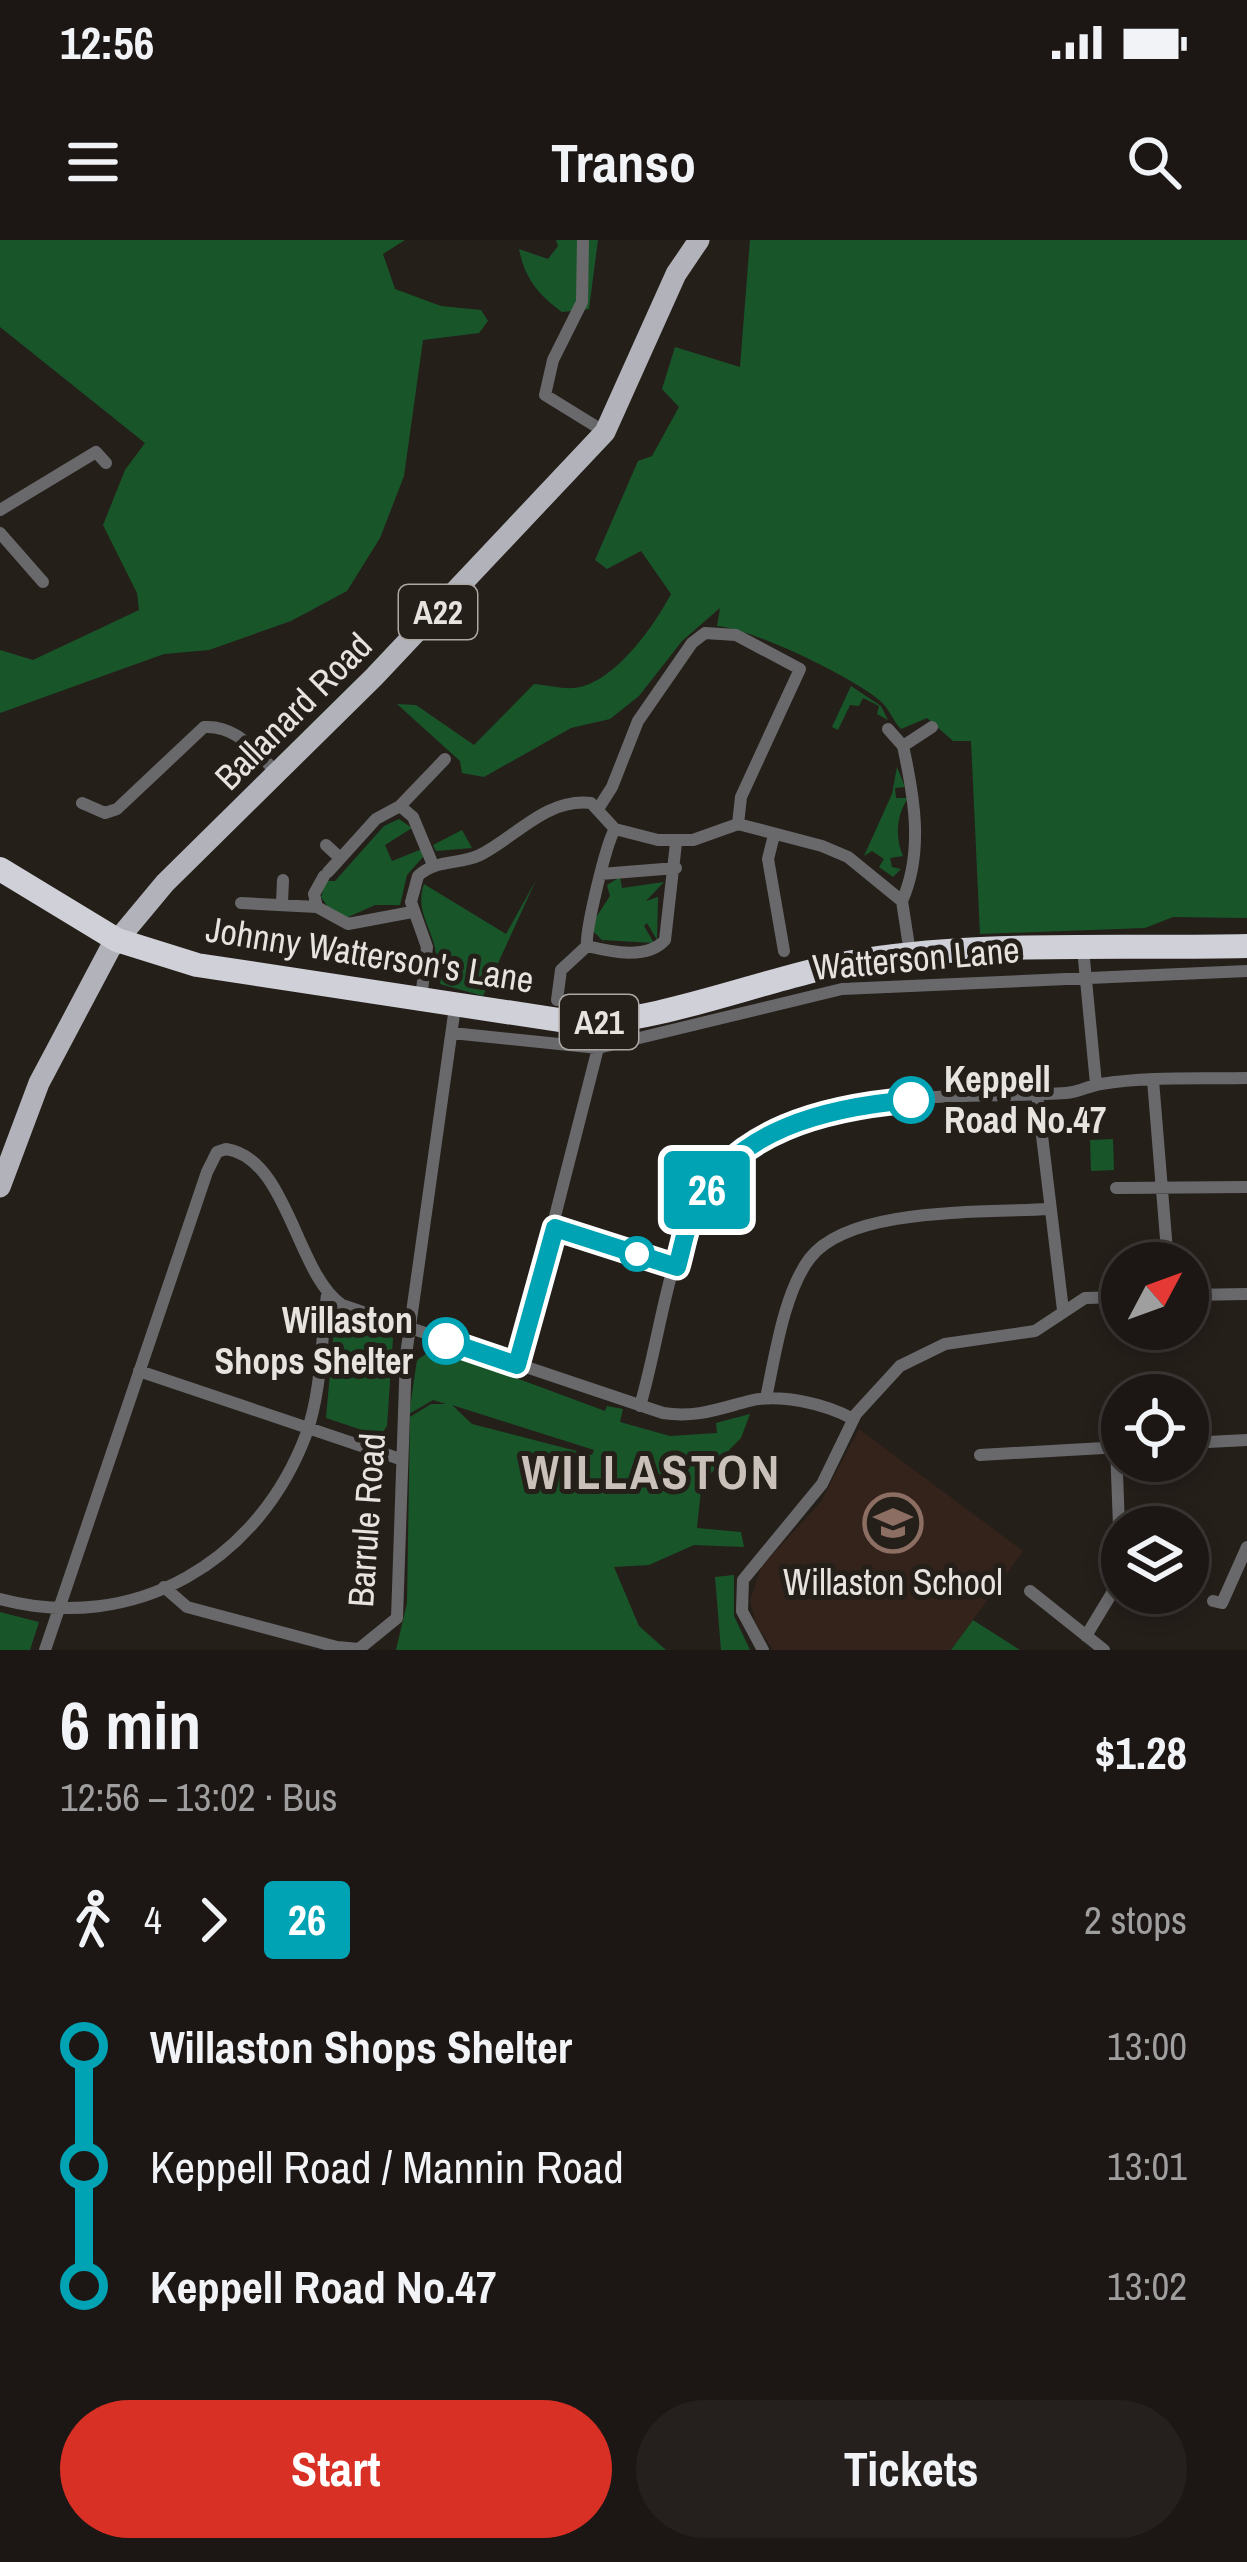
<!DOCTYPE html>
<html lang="en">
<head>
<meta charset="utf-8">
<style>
	body { margin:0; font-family:"Archivo Narrow",sans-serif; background:#25201d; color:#f1f3f6; height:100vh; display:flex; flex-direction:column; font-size:45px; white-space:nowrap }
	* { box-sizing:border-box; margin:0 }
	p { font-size:39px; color:#a09fa0 }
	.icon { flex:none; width:66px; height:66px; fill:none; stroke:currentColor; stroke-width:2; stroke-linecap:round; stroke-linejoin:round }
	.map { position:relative; height:1410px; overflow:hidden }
	.sheet { display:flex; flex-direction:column; background:#1c1714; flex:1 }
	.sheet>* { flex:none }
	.badge { padding:0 24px; border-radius:9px; font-size:42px; line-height:78px }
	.needle { width:78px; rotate:49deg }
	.buttons { position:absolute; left:1101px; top:1002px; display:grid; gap:24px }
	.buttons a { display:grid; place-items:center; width:108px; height:108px; border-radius:50%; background:#1c1714; box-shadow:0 6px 18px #0003,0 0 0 3px #3a3634; font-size:60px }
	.map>.badge { position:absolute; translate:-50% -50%; box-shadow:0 0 0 6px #fff }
	.legs { display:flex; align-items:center; gap:18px; height:132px; padding:0 60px; font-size:39px }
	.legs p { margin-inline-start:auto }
	.summary { display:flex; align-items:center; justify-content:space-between; height:204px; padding:0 60px }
	h1 { font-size:66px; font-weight:800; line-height:90px }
	.primary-button { display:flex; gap:24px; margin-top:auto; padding:24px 60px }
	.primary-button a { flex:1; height:138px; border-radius:72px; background:#d93025; color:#fff; font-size:48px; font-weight:800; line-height:138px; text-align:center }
	.primary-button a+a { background:#25201d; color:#f1f3f6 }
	ul { padding:0 60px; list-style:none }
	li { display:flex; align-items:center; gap:42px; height:120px; font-size:45px }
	li i { display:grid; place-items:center; width:18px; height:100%; margin:0 15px; background:currentColor }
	li i::after { content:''; width:30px; height:30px; margin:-15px; border:9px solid; border-radius:50%; background:#1c1714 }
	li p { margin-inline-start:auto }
	li:first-child i { background:linear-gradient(#0000 50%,currentColor 0) }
	li:last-child i { background:linear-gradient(currentColor 50%,#0000 0) }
	.status { display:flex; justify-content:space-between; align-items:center; height:84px; padding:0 60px; background:#1c1714; direction:ltr }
	.status svg { height:33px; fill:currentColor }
	header { display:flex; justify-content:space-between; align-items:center; height:156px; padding:0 60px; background:#1c1714; font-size:54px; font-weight:800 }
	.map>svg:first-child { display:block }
	.education { fill:#34231b }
	.green { fill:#18562a; fill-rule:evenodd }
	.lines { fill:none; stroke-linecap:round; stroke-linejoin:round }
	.street { stroke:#69696c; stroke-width:12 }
	.primary { stroke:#b2b3ba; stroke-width:21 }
	.highway { stroke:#d0d0d9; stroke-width:24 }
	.line-1-casing { stroke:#fff; stroke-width:27 }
	.line-1 { stroke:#00a3b4; stroke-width:18 }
	.stop-1-dot { fill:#fff; stroke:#00a3b4; stroke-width:6 }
	.labels { text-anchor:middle; stroke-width:10; stroke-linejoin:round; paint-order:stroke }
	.shield { fill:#251f1a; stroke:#ada8a4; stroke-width:3 }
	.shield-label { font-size:33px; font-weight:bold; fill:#e7e3df }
	.street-label { font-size:36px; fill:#e7e3df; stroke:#251f1a }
	.stop-label { font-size:36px; font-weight:bold; fill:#e7e3df; stroke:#251f1a; text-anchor:start }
	.poi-label { font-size:36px; fill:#e7e3df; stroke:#251f1a }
	.district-label { font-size:48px; font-weight:bold; letter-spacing:3px; fill:#c9c1ba; stroke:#251f1a }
</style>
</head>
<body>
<div class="status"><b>12:56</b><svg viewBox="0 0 49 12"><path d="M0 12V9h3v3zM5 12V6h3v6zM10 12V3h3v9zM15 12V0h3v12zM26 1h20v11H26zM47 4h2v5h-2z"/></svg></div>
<header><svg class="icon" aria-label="menu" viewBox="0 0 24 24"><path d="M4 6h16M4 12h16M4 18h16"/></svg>Transo<svg class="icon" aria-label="search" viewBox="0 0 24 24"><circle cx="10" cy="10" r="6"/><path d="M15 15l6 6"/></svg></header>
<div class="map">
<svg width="1247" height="1410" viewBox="0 0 1247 1410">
	<rect width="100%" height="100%" fill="#251f1a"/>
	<path class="education" d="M859,1189l164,122 -72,99h-178l-17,-26 -6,-23 11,-34 59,-64z"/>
	<path class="green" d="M0,0h405l-22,14 12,35 46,17 40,4 7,11 -9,12 -56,7 -19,136 -24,62 -33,53 -56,30 -82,29 -45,4 -164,59v-63l33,10 106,-50 -2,-17 -34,-68 22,-55 20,-27 -145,-116z
		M556,0h42l-9,69 -27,3c-24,-18 -37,-33 -43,-63l29,10 10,-13z
		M750,0h497v678l-74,-1 -28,11 -165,6 -9,-193h-18l-26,-23 -26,11c-9,-9 -12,-22 -22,-29 -29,-24 -126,-71 -162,-74l3,-18 -38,33 -43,55 -29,23 -39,9 -87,49 -22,-4 -2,-12 -63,-57 19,1 58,40 60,-61c13,1 28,5 40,4 40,-4 80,-62 97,-94l-30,-43 -34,18 -12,-9 43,-99 14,-5 27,-49 -17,-18 13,-42 65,20z
		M851,446l30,20 7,14 -11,-6 2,-8 -16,-8 -4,8 -9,-1 -12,25 -6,-3z
		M897,527l8,20 -10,1 1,10h12c-12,18 -13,40 -5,58l-13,2 2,9 9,2 -8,8 -14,-10 5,-8 -12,-8 -8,5 28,-62z
		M399,579l13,9 -27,17 7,16 30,-12 1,8 -16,18 -7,30h-25l-29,13 -13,-4 -12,-17 5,-16h9l49,-55z
		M462,590l10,18 -36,3 -3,-6z
		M620,637l2,11 42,-6 -18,19 12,-4 -1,43 -10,-17 -3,3 10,17 -52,-3 -8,-8 -1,-10 17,-26 -3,-11z
		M536,640l-53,116 -43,-12 3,-17 -7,-3c3,-30 -23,-49 -12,-80l82,50z
		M1113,899l1,31 -23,1 -1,-31z
		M343,1076l50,22 -6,88 -7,10 -54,-18 8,-90z
		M435,1108l170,63 2,-5 16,3 -3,13 50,14 47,-3 -1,-10 34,-9 -9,24 -12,12 5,5 -32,25 -5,48 44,4 3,15 -50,-2 -45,20 -35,2 25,59 27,24h-270l11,-47 3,-186 21,-13h15l-13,-4 -24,14 8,-54zM452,1165l142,45 -2,5 -120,-31z
		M734,1335v41l16,34h-29l-6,-73z
		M0,1372l39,10 -9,28h-30z
		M973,1380l47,30h-69z"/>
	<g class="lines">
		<path class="street" d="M583,0l-1,62 -29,58 -8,35 60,37
			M0,270l96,-58 10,11
			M0,293l43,49
			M888,489l15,17
			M82,563l23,10 12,-4 87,-82c34,-2 50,25 74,46
			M400,566l45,-47
			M598,569l14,-22 26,-66 54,-78 13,-10 31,2 64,34 -59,128 -3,27
			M615,589c-9,14 -30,103 -28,117 25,6 60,14 78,-6l11,-97
			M774,595l-6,24 16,92
			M326,605l14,13
			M328,632l48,-53 24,-13 13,11 20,48
			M601,634l75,-6
			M902,661c22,-49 12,-105 1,-155l29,-19
			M241,663l76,4 31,17 64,-12
			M282,663l1,-23
			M317,667l-3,-13 10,-18
			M1083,709l13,135
			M421,759l6,-52 -16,-45 7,-26c18,-17 41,-11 62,-21 36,-18 66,-57 111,-52l24,26 43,11h35l45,-16 84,22 26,11 54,44 8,52
			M557,760l4,-30 26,-24
			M452,793l146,15 244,-59 405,-18
			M1153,840l15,183
			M1037,854l26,216
			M1116,948l131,-1
			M555,988l122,39
			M1188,1055l59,-1
			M517,1125l81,-317
			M139,1131l261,88
			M766,1158c9,-42 18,-106 44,-140 40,-52 176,-45 238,-49
			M640,1166c18,-62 26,-135 53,-194 64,-136 251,-111 373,-119 13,-1 22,-7 35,-9 47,-8 98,-5 146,-6
			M1188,1203l59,-3
			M980,1215l141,-8
			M164,1347l23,20 150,40 22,2 38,-31 9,-263 49,-348
			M1030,1351l74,59
			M0,1359c135,36 260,-38 307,-167 15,-44 14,-92 20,-137
			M1213,1361l9,2 25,-56
			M1086,1396l35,-58 -5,-131
			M45,1410l162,-478 10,-20 9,-3c62,9 70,125 116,156l321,108c33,5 55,-4 86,-12 31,-8 77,3 104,18
			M763,1410l-21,-39 1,-31 79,-96 34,-70 44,-48 45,-22 90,-13 50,-33 37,-1"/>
		<path class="primary" d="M0,947l39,-104 71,-134 55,-66 209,-206 231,-245 71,-158 23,-34"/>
		<path class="highway" d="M0,629l117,71 80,25 382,58c83,0 196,-49 285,-63 125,-19 257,-11 383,-14"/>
	</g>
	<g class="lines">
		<defs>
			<path id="line-1" d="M446,1101l71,24 38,-137 122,39c5,-17 8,-38 16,-55 38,-83 135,-105 218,-112"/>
		</defs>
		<use href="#line-1" class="line-1-casing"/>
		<use href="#line-1" class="line-1"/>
	</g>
	<defs>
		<symbol id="school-ring" viewBox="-11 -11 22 22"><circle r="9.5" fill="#251f1a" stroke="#8d6e63" stroke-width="1.5"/><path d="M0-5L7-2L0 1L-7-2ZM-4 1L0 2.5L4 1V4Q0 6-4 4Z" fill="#8d6e63"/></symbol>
	</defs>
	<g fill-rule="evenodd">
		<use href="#school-ring" x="860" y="1250" width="66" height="66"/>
	</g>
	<g class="stop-1-dot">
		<circle cx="911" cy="860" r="21"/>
		<circle cx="637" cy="1014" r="15"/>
		<circle cx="446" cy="1101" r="21"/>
	</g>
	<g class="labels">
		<g class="shield">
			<rect x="399" y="345" width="78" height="54" rx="9"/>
			<rect x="560" y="755" width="78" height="54" rx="9"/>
		</g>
		<g class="shield-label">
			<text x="438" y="384">A22</text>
			<text x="599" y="794">A21</text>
		</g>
		<g class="street-label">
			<text transform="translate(293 471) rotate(-45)" y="13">Ballanard Road</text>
			<text transform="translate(370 714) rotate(9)" y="13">Johnny Watterson's Lane</text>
			<text transform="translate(916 718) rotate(-5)" y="13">Watterson Lane</text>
			<text transform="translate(366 1280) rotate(-86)" y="13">Barrule Road</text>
		</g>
		<g class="stop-label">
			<text x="944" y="852">Keppell<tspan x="944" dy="41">Road No.47</tspan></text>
			<text x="413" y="1093" text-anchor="end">Willaston<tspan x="413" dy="41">Shops Shelter</tspan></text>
		</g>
		<g class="poi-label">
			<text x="893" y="1355">Willaston School</text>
		</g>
		<g class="district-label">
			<text x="652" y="1249">WILLASTON</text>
		</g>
	</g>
</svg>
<div class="buttons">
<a><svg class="needle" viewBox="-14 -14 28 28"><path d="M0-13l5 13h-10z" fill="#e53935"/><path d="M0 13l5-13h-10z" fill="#a09fa0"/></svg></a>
<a><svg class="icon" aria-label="locate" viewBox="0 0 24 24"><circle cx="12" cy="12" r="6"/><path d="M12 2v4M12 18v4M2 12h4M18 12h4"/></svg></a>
<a><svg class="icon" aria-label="layers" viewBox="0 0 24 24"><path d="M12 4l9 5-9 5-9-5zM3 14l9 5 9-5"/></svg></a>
</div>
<b class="badge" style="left:707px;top:950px;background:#00a3b4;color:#fff">26</b>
</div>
<section class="sheet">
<div class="summary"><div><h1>6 min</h1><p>12:56 – 13:02 · Bus</p></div><b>$1.28</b></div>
<div class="legs"><svg class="icon" aria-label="walk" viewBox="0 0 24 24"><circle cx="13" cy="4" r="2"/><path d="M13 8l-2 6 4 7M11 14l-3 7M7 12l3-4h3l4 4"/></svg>4<svg class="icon" aria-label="forward" viewBox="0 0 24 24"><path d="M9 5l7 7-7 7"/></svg><b class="badge" style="background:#00a3b4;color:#fff">26</b><p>2 stops</p></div>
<ul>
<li><i style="color:#00a3b4"></i><b>Willaston Shops Shelter</b><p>13:00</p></li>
<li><i style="color:#00a3b4"></i><span>Keppell Road / Mannin Road</span><p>13:01</p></li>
<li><i style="color:#00a3b4"></i><b>Keppell Road No.47</b><p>13:02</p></li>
</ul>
<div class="primary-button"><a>Start</a><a>Tickets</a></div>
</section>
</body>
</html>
